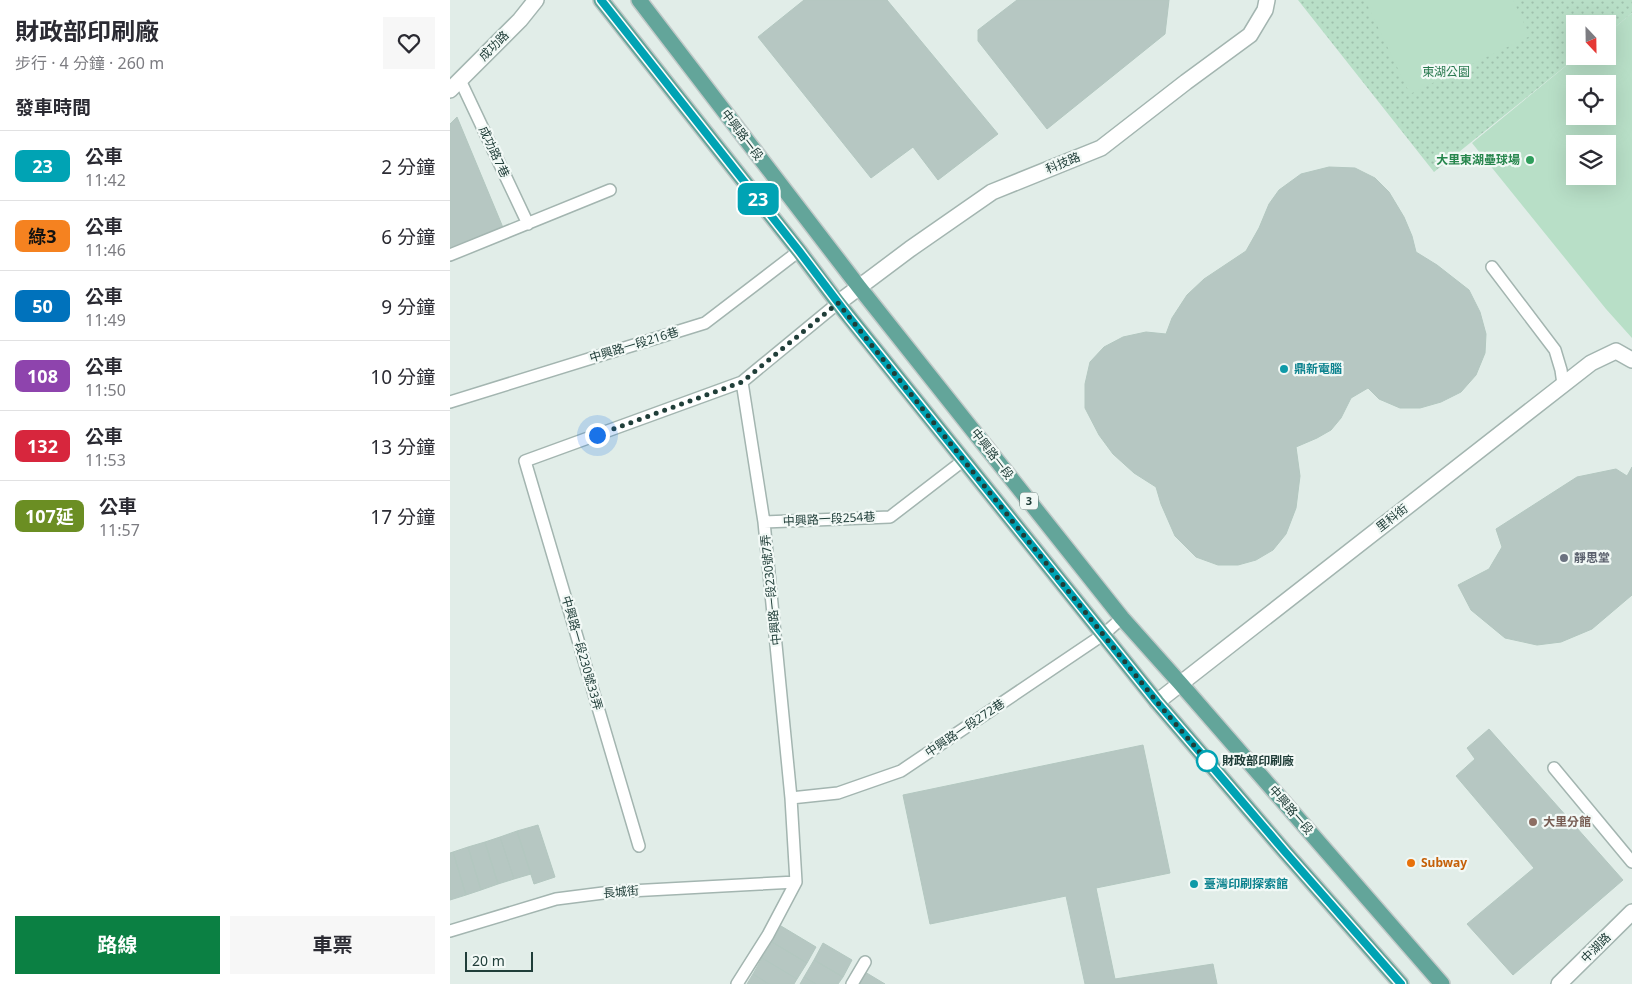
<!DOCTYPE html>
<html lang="zh-TW">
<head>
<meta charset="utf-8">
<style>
	body { margin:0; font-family:"Noto Sans","Noto Sans TC",sans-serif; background:#f7f7f7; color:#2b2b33; height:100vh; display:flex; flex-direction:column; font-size:19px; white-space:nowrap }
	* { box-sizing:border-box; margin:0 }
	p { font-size:16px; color:#7c7c81 }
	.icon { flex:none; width:28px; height:28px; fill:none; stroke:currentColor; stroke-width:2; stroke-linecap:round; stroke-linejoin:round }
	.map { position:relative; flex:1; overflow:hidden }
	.details { display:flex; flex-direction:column; background:#fff; width:450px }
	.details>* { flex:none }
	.badge { padding:0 10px; border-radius:8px; font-size:18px; line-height:32px }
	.needle { width:32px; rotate:158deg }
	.fabs { position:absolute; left:1116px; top:15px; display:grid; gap:10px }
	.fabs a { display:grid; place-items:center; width:50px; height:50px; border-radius:0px; background:#fff; box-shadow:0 5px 20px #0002; font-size:25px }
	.scale { position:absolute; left:15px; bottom:12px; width:68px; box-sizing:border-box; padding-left:5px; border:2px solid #203e39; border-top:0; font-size:14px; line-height:18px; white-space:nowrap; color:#203e39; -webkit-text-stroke:4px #f2f9f6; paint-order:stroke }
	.you { position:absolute; width:25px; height:25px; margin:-12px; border:4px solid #fff; border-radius:50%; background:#1a73e8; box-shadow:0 0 0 8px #1a73e833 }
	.map>.badge { position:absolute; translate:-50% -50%; box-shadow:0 0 0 2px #fff }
	h2 { padding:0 15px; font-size:19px; line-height:45px }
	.round { display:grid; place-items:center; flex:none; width:52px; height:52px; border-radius:0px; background:#f7f7f7 }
	.head { display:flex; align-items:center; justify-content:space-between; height:85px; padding:0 15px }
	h1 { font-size:24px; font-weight:700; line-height:38px }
	.action { display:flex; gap:10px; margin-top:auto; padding:10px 15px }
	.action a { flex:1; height:58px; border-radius:0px; background:#0b8043; color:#fff; font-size:20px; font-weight:700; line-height:58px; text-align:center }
	.action a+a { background:#f7f7f7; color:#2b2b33 }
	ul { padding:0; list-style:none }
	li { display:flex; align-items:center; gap:15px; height:70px; padding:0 15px; border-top:1px solid #e1e1e2 }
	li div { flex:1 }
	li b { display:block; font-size:19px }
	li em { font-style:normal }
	li .badge { min-width:55px; font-weight:700; text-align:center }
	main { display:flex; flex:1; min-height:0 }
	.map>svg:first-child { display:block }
	.park { fill:url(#park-dots) }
	.garden { fill:#b8dfc7; fill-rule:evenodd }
	.building { fill:#b6c7c2; stroke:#b3c7c0 }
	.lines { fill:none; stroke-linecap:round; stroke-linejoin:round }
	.lane-casing { stroke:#a3b5b0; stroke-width:14 }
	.street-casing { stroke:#a3b5b0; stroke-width:18 }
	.primary-casing { stroke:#c1c9c8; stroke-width:18 }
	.lane { stroke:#fff; stroke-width:11 }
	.street { stroke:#fff; stroke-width:15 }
	.primary { stroke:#63a59a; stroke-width:15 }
	.line-casing { stroke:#fff; stroke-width:11 }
	.line { stroke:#00a3b4; stroke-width:8 }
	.walk { stroke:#203e39; stroke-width:5; stroke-dasharray:0 9 }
	.leisure-dot { fill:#2e9e5b; stroke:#f2f9f6; stroke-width:2 }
	.culture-dot { fill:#0f9aa8; stroke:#f2f9f6; stroke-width:2 }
	.worship-dot { fill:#6b7280; stroke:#f2f9f6; stroke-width:2 }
	.stop-dot { fill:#fff; stroke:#00a3b4; stroke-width:2.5 }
	.education-dot { fill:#8d6e63; stroke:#f2f9f6; stroke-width:2 }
	.food-dot { fill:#e8710a; stroke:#f2f9f6; stroke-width:2 }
	.labels { text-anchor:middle; stroke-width:4.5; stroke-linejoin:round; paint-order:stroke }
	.shield { fill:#f2f9f6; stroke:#5f7672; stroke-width:1 }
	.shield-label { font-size:11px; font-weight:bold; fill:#203e39 }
	.street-label { font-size:12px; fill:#203e39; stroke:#f2f9f6 }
	.park-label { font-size:12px; fill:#28784e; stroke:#f2f9f6 }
	.leisure-label { font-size:12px; font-weight:bold; fill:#27864d; stroke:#f2f9f6; text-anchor:end }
	.culture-label { font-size:12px; font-weight:bold; fill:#0d838f; stroke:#f2f9f6; text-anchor:start }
	.worship-label { font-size:12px; font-weight:bold; fill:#5b616d; stroke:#f2f9f6; text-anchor:start }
	.stop-label { font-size:12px; font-weight:bold; fill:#203e39; stroke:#f2f9f6; text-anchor:start }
	.education-label { font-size:12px; font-weight:bold; fill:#785e54; stroke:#f2f9f6; text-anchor:start }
	.food-label { font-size:12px; font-weight:bold; fill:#c56008; stroke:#f2f9f6; text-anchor:start }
</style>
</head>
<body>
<main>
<section class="details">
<div class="head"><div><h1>財政部印刷廠</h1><p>步行 · 4 分鐘 · 260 m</p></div><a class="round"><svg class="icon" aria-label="heart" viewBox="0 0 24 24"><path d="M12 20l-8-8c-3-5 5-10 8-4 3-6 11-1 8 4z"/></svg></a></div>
<h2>發車時間</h2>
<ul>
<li><span class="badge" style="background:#00a3b4;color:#fff">23</span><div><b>公車</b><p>11:42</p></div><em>2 分鐘</em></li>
<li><span class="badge" style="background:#f58220;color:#111">綠3</span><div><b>公車</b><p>11:46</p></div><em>6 分鐘</em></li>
<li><span class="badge" style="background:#0072bc;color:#fff">50</span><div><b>公車</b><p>11:49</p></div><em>9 分鐘</em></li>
<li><span class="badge" style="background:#8e44ad;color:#fff">108</span><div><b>公車</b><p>11:50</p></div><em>10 分鐘</em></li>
<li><span class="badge" style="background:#d7263d;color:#fff">132</span><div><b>公車</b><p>11:53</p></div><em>13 分鐘</em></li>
<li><span class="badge" style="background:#6b8e23;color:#fff">107延</span><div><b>公車</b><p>11:57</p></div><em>17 分鐘</em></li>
</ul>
<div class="action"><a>路線</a><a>車票</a></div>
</section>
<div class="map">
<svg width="1182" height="984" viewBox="0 0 1182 984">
	<defs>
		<pattern id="park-dots" width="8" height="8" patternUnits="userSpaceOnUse" patternTransform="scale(1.25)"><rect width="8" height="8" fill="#b8dfc7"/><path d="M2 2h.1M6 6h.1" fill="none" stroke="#9ec0ac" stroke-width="1.8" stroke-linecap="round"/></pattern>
	</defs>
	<rect width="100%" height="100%" fill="#e1ede8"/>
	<path class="park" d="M848,0h334v13l-24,20v-9h-33v32h3l-144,116z"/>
	<path class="garden" d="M915,0h148l17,36 -120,58z
		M1182,13v325l-26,-29 -134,-166 106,-87h30v-23zM1125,84h33v32h-33zM1125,144h33v32h-33z"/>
	<path class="building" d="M354,0h83l111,134 -60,46 -25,-33 -42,31 -113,-141z
		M567,0h152l-4,34 -118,95 -69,-88v-11z
		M7,117l47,113 -54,20v-126z
		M879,167l26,1 20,10 14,14 15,25 8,19 4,16 21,13 32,25 11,22 6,22 -1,19 -9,22 -15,17 -20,10 -21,6h-20l-21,-9 -11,-11 -17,10 -10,20 -10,12 -14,8 -21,9 4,29 -4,32 -10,26 -13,16 -17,10 -18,5h-20l-22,-8 -21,-21 -14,-32 -5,-17 -22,-14 -21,-19 -14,-19 -14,-27v-24l5,-22 14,-15 19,-10 23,-5 20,2 6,-16 15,-23 17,-16 42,-28 13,-23 10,-24 10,-14 22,-16z
		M1182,467v128l-40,34 -31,13 -24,3 -32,-7 -34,-28 -13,-25 31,-16 13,-22 -6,-18 81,-52 39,-8 11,7z
		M1039,729l134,151 -110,95 -46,-51 67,-56 -78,-92 19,-17 -8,-11z
		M693,745l27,128 -74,15 19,91 98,-15 4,20h-132l-19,-88 -136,28 -27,-129z
		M88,825l17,52 -21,7 -17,-53z
		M67,831l14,43 -17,5 -14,-42z
		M50,837l14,42 -16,5 -13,-42z
		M35,842l13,42 -17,6 -13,-43z
		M18,847l13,43 -15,5 -13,-43z
		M3,852l13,43 -16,5v-47z
		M331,926l35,21 -9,16 -35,-21z
		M322,942l35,21 -10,16 -35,-21z
		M373,943l29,17 -9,17 -29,-17z
		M312,958l35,21 -3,5h-25l-16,-10z
		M364,960l29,17 -5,7h-22l-12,-7z
		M415,972l20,12h-27z
		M303,974l16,10h-22z
		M354,977l12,7h-16z"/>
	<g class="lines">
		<defs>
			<path id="lane" d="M10,80l68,144
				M0,255l160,-65
				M1042,267l63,83 6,20 2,14
				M0,402l255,-79 94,-72
				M314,522l126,-5 74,-57
				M1104,768l78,94
				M341,798l47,-5 63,-22 203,-137 18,-16
				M189,846l-114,-385 217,-79 96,-79
				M0,931l106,-32 55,-7 185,-10
				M287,984l31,-49 28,-53 -5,-84 -27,-276 -22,-140
				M402,984l13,-22"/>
			<path id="street" d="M0,90l70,-70 16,-20
				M388,303l72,-54 82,-57 109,-44 85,-66 64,-47 15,-25 2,-10
				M707,702l434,-339 25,-12 16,9
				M1109,984l73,-72"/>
			<path id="primary" d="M151,0l198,251 39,52 319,399 129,151 115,131
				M189,0l220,287 263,331 58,65 262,301"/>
		</defs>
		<use href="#lane" class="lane-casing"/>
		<use href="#street" class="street-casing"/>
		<use href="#primary" class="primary-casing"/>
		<use href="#lane" class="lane"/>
		<use href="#street" class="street"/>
		<use href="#primary" class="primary"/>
	</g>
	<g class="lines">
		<defs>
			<path id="line" d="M151,0l198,251 50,66 308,385 129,151 115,131"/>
		</defs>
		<use href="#line" class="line-casing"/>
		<use href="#line" class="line"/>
		<path class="walk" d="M147,435l145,-53 96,-79 319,399 51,60 -1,-1"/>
	</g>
	<circle class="leisure-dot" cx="1080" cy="160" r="5"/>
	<g class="culture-dot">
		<circle cx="834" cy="369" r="5"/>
		<circle cx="744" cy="884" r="5"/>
	</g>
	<circle class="worship-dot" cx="1114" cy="558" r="5"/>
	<circle class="stop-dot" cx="757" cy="761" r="10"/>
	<circle class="education-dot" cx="1083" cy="822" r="5"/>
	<circle class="food-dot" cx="961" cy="863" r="5"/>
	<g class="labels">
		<rect class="shield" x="570" y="492.5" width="18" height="17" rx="4"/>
		<g class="shield-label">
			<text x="579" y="505">3</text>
		</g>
		<g class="street-label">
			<text transform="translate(44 46) rotate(-45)" y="4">成功路</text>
			<text transform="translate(292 135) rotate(53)" y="4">中興路一段</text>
			<text transform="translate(44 152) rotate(65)" y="4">成功路7巷</text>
			<text transform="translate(613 163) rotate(-22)" y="4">科技路</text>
			<text transform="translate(184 345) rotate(-17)" y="4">中興路一段216巷</text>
			<text transform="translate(542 454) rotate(52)" y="4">中興路一段</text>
			<text transform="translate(942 518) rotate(-38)" y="4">里科街</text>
			<text transform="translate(379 519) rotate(-3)" y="4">中興路一段254巷</text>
			<text transform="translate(321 590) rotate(-96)" y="4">中興路一段230號7弄</text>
			<text transform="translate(132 653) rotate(74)" y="4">中興路一段230號33弄</text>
			<text transform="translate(515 728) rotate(-34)" y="4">中興路一段272巷</text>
			<text transform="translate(841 810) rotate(49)" y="4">中興路一段</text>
			<text transform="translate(171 892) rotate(-5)" y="4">長城街</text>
			<text transform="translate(1146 948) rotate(-45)" y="4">中湖路</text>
		</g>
		<g class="park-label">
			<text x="996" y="76">東湖公園</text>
		</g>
		<g class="leisure-label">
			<text x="1070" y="164">大里東湖壘球場</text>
		</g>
		<g class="culture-label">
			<text x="844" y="373">鼎新電腦</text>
			<text x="754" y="888">臺灣印刷探索館</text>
		</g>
		<g class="worship-label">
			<text x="1124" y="562">靜思堂</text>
		</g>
		<g class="stop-label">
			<text x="772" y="765">財政部印刷廠</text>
		</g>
		<g class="education-label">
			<text x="1093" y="826">大里分館</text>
		</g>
		<g class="food-label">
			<text x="971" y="867">Subway</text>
		</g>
	</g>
</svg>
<div class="fabs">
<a><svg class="needle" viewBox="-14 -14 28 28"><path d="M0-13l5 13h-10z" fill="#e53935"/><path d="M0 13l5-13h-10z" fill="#7c7c81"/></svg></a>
<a><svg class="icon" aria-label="locate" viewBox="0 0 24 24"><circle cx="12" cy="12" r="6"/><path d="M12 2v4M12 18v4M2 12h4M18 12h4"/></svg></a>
<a><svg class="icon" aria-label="layers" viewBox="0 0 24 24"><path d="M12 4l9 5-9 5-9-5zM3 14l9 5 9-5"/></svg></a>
</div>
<div class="scale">20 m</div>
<div class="you" style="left:147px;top:435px"></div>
<b class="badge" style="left:308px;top:199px;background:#00a3b4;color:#fff">23</b>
</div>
</main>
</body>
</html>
